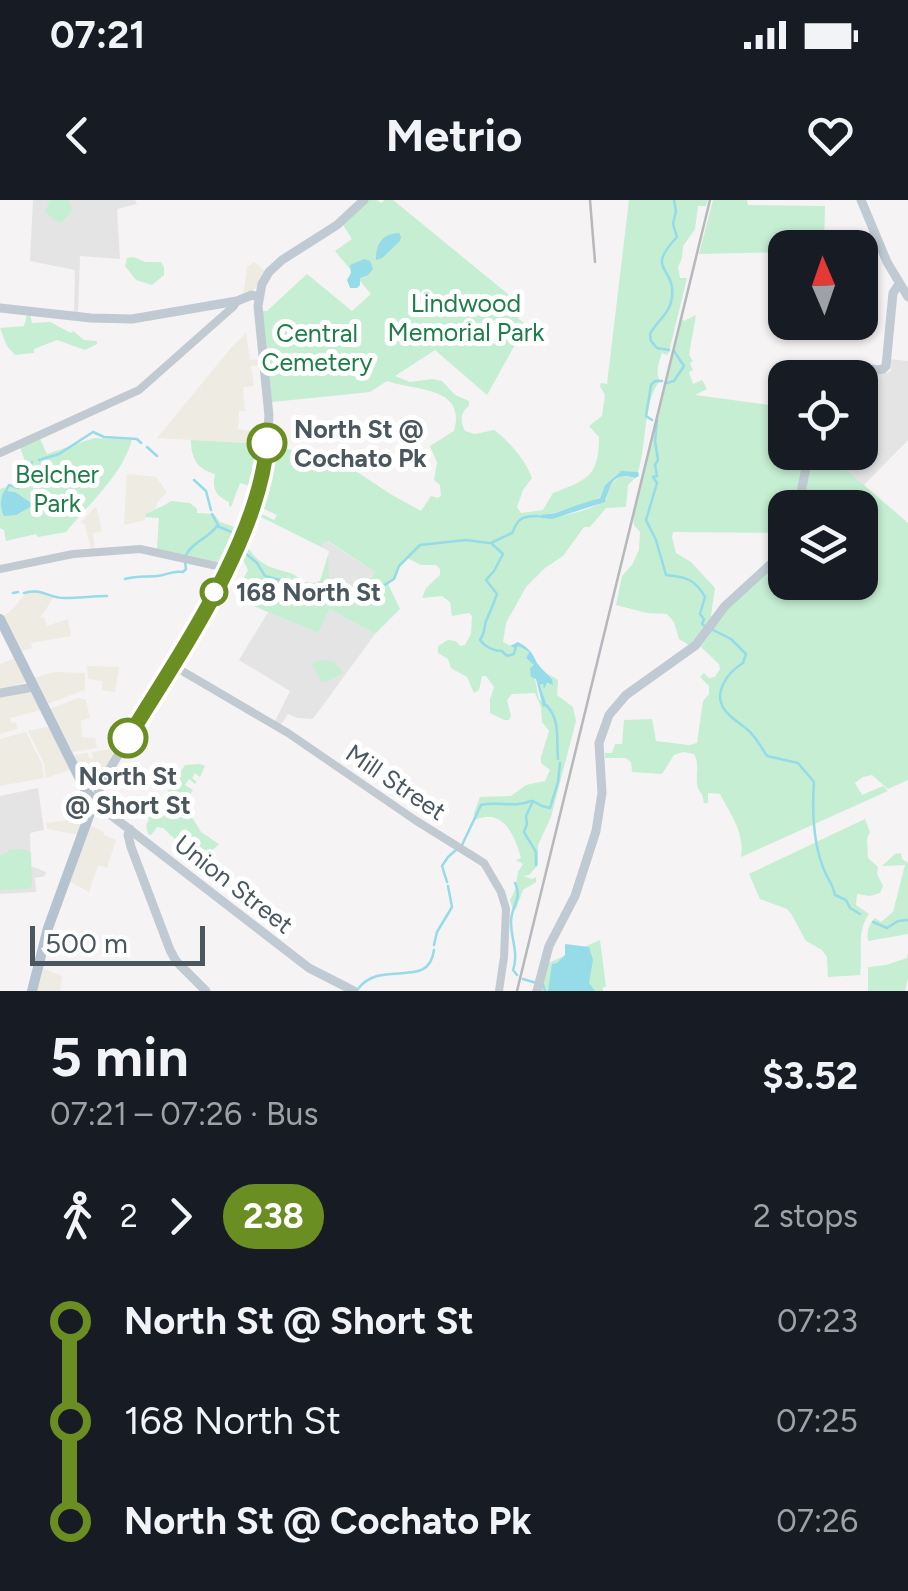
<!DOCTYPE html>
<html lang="en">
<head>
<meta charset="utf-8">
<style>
	body { margin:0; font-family:Figtree,sans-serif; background:#20242c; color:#f1f3f6; height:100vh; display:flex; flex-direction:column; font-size:38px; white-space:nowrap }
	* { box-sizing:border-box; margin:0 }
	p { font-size:32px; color:#9ea1a6 }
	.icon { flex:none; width:55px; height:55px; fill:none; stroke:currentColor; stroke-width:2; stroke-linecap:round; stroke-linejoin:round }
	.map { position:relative; height:791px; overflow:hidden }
	.side { display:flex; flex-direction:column; background:#171b24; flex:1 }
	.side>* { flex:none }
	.badge { padding:0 20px; border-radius:32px; font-size:35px; line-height:65px }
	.needle { width:65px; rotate:358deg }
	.controls { position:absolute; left:768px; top:30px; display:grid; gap:20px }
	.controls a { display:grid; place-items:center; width:110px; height:110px; border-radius:20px; background:#171b24; box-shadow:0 2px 8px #0004; font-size:50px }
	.scale { position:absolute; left:30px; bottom:25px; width:175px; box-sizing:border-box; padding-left:10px; border:5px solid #4b575f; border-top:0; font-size:28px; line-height:35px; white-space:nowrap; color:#4b575f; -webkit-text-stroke:8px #fff; paint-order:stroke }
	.map>.badge { position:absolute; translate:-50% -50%; box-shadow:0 0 0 5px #fff }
	.legs { display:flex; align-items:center; gap:15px; height:110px; padding:0 50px; font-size:32px }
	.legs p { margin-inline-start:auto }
	.headline { display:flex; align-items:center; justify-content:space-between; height:170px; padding:0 50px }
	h1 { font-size:55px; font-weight:700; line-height:75px }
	ul { padding:0 50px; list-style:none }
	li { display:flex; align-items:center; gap:35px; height:100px; font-size:38px }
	li i { display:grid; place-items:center; width:15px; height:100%; margin:0 12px; background:currentColor }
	li i::after { content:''; width:25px; height:25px; margin:-12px; border:8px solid; border-radius:50%; background:#171b24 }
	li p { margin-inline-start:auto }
	li:first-child i { background:linear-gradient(#0000 50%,currentColor 0) }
	li:last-child i { background:linear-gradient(currentColor 50%,#0000 0) }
	.status { display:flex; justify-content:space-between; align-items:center; height:70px; padding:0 50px; background:#171b24; direction:ltr }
	.status svg { height:28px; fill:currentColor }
	header { display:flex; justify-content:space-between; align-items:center; height:130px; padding:0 50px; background:#171b24; font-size:45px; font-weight:700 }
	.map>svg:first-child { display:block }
	.commercial { fill:#eeebe3 }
	.education { fill:#e5e4e4 }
	.green { fill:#c5eed3 }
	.water { fill:#95dbe8 }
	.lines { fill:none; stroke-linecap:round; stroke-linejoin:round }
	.stream { stroke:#95dbe8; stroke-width:2.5 }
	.tertiary { stroke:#c1cad0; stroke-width:8 }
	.secondary { stroke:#c0cad2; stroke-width:9 }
	.primary { stroke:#b4c3cf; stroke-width:10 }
	.rail { stroke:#b5b8bc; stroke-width:2.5 }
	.line-1-casing { stroke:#fff; stroke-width:22 }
	.line-1 { stroke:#6b8e23; stroke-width:15 }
	.stop-1-dot { fill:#fff; stroke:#6b8e23; stroke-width:5 }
	.labels { text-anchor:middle; stroke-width:10; stroke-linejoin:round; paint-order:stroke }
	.park-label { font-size:25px; fill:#1e7e49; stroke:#fff }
	.stop-label { font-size:25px; font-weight:bold; fill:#4b575f; stroke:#fff; text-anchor:start }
	.street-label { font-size:25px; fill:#4b575f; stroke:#fff }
</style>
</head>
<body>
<div class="status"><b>07:21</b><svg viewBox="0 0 49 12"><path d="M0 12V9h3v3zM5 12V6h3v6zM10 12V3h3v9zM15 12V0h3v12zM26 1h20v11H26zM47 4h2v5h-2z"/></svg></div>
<header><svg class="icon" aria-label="back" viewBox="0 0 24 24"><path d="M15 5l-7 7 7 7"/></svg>Metrio<svg class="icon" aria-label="heart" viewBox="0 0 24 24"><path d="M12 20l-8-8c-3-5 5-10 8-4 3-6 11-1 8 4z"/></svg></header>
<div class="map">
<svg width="908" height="791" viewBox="0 0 908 791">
	<rect width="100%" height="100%" fill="#f5f3f3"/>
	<path class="commercial" d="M254,62l12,10 -8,14 -15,11 4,-30z
		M246,133l4,27 10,-1 1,6 -10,1 3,20 -11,1 2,24h-6l-1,18 14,2v8h11l1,5 -107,-6 74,-90z
		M127,274l29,3 11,15 -10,11 -1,5 -10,6 -1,6 -21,5z
		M96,306l6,25 -9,2 2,17h-4l-6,-25 -4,-3z
		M36,391l18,6 -14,21 4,-1 3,9 21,-7 3,17 -40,7 1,5 -11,3 -19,-34 11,-8 13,-16z
		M15,458l11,24 -26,8v-26z
		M87,466l32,1 -4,25 -13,-2v-9l-14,-2z
		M54,472l31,1v17l-38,14 -13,-26z
		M30,491l11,19 -31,8 1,5 5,-1 1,7 -17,5v-38z
		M79,498l7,2 4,18 -9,3 1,16 13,1 2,10 -24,4 -24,-43z
		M46,527l4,1 20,42 -24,8 -2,-15 -16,-32z
		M26,532l16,32 2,14 -44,8v-47z
		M117,548l-16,31 -16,2 -2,-4 6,-2v-4l-8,2 -7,-18 14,-2 1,5 4,1 -1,-7z
		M75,619l9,3 -5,13 -32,-6 -1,-6z
		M90,625l14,7v3l12,5 -9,28 -9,-3 -9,27 -20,-11z
		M41,768l21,8 -2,15h-25z"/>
	<path class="education" d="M33,0h102l2,4 -20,5 3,50 -40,-3 -2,58 -4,-1 1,-43 -45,-9z
		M889,159l19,2v79l-44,45 -37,-32 33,-1v-73l19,-8 8,2 4,-2z
		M327,341l48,31 -10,14 -9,2 -6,4 -28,-7 7,-34 -17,-9z
		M330,409l45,25 -62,85 -16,-1 -9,-4 -8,12 -6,-3 16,-32 -51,-31 29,-48 50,21z
		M38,588l6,42 -14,3 1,33 15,6 -1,4 -10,2 1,14 -36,2v-98z"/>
	<path class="green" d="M50,0h18l5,10 -12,13 -3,-1 -13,-10z
		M368,0h9l4,3 4,-3h8l132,108 -7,10 8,7 -39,70 -52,-45 -40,26 15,6 22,-3 10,2 13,14 14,6v5c-9,7 -9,15 -4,25l10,3 19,-4c15,11 32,31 38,48l-9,12 -6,17 4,6 22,-3 10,-17c34,-13 46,-16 46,-56l-10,-11 13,-10 3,-21 -5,-9 1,-3 6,1 22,-184h79l-2,6h-8l-3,23 -12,17 -1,12 -4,9 2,11h7l-18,74 -2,3 -5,-2c-3,8 -7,21 -2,28 -17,19 -13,64 -22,91h-19l-14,13 -5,12 -18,8 -48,13c26,0 51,-5 73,-19v-10l13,-13 15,2 -7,7 -2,22 -20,1 -16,19h-6l-21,29 -18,12 -19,19 -20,36 -3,19 12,6 4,-3 10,7 -3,6 9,7 -4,4v7l4,3 4,20 8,7 -7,-21 12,-1v-6l-5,-5 11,7 -1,15 16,12 3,14 -25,96 -13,28v20l-9,10 -6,1 9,3 4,-2v5l-13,8 -7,19h-3l-3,-9 5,-10 3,-18 5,-8 -7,-4 5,-2c-6,-21 -17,-51 -46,-38l-1,-7 6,-16 31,-1 15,-11 19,-4 5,-11 -9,-7v-6l8,-26 -7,-9 -1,-15 -6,-14 -23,1 -5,6 4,16 -2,4h-5l-14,-7v-14l4,-12 -8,-11h-4l-3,14 -5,3 -7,-16 -16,-9 -3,-9 -10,-6v-7l10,-6 8,1 4,5 5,-1 6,-11 1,-18 -3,-3 -17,3 -2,-14 -8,-6 -20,2 4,-10 14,-13v-6l-4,-4h-15l-14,-7c-9,7 -10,18 -19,26l12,25 -25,25 -45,-25 -12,24 -67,-28 7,-17 -17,-5 7,-13 -9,-18 5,-12c6,13 15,23 29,28 13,5 21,3 29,14l13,1 5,-2 8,-26 1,23 11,7 2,5 7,2 7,-4 9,-2 10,-14 -47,-31 -4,1 -3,5 -66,-33 1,-3 18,9 3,-5 -19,-9 12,-60 66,12 56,37 29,16 10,-15 7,2 3,-2 -1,-11 -6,-5 3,-18 -7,-16 24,-15c13,-45 -39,-40 -67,-50l-17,11 -98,10 -10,-91h5l40,-37 45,37 19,-17 -36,-43 17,-12 -9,-14z
		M713,0h34l1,5 77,1 -1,41 -39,1v4l-86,2z
		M134,57l11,5h16l3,5v8l-12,10 -16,-5 -11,-14 2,-8z
		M27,115h3l2,8 18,-1 21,11 2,-2 11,9 13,1v3l-12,6 -28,-10 -23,9v4l-19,2 -8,-9 -7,-18 24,-2z
		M696,115l-7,40 4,6 -3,2 3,7 -4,2 4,12 9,-4 5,9 -12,6 90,12v45l22,1 -11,54 -11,1v25l-112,-1 -1,5 4,16 15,9 24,26 -4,27 2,4 -21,28 -13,-8 -5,-17 -7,-8 -20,-1 -31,-8 6,-29 10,-11 7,-15 1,-18 -6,-7 -1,-6 49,-200 2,2z
		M94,238l38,2c-10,35 -43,64 -66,92l-28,5 -2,-3 -30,7 -2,-11 -4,-2v-39l22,-7 -1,-19 4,-2 -5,-14 20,-8 7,15z
		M191,240l73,4c-2,23 -6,48 -16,68l-11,-1h7l9,-24 -13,-4 -9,24 -2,-1v-4c-14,-7 -17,-13 -14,-28 -18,-5 -24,-16 -24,-34z
		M812,253h15l81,70v257l-20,9 -16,-14 -9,2 -8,6 7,12 21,-9 5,5 -147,66c4,-24 -10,-42 -21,-63l-12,-1v10h-4l-2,-9c-11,-11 0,-27 -8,-40l-11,-2 -9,3 -12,19 -30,-2 -1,-10 -5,-4h-21v-5h7l3,-9h7l2,-24 28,-1 4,22 33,4 8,-2 6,-42 6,-7v-8l-9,-9 4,-4 5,5 6,-1 5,-8 -1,-5 -18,-17 21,-32 63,-63v30h75v-74l-59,-1z
		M171,301l19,2 7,6v4l17,1 6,8 21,7 -17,34 -67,-14 2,-31 -14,-1 1,-3c9,-5 17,-7 25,-13z
		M320,460l14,1 9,12 -17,9 -5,-1 -9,-17z
		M200,564l5,2 -5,11 -5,-4 -3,5 5,4 -2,2 -6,-5 -4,6 8,5 -11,19 3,5h5l11,18 18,12 -10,10 -9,-5 -13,2 -5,-3 1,-9 -7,1 -13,-12 -6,-1 -6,8 -3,-1 -2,-8 3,-7 -4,-5 -4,1 9,-14 9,4c10,-13 17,-27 26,-40z
		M865,619l5,13 -3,6 1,20 10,9 -1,7 6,12 -3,7 -10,3 -13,-2 -1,11 13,9c-13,17 -6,40 -9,61l-32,2 -1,-20 -5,-7 -16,-9 -14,-26 -5,-6 -27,-10 -11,-25z
		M23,649l8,3 1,34 -3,3 -29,1v-34l10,-6z
		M901,653l1,6 6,4v71l-40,7c-1,-10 0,-15 7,-23l6,4 12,-10 12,-47 -23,1 13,-12z
		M600,740l6,47h-3v4h-62l7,-28z
		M908,753v25l-3,13h-37v-24l18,-2 21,-7z"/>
	<path class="water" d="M399,33l2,4 -1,4 -18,17 -6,2c0,-16 6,-26 23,-27z
		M364,59l6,2 3,8 -5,6 -8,3v7l-3,3h-7l-3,-8 4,-7 -1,-8z
		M621,271l17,1 1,4 -4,2c-22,-7 -25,7 -30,24l-53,17 -19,-2c8,-3 16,-2 25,-5 14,-5 28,-10 42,-14l5,-13z
		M4,291l11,1 19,13 -18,10 -12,1c-4,-7 -4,-18 0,-25z
		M518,442c11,6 14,10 19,21 4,6 11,11 15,16l1,6 -6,-2 -3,6 -1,-5 -3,1 7,21 -4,1 -7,-28 -5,-2 -1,-9 4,-3 -8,-7 3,-6 -10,-6 -4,2 -5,-2z
		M565,744l24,3 4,13 -4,23 6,8h-47l4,-27 5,-1 8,-8z"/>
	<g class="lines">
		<path class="stream" d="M669,150l-12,-2 -6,-7 -1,-7c7,-13 20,-21 22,-36 4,-33 -28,-26 5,-61l-4,-13 3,-13 -2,-11
			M667,183l7,-2 10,-15 -10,-15
			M652,220l-6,-4 5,-31 4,-4h7
			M657,221l-2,20 3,19 -3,5 2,11 -4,1 4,6 -11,37 10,20 10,35c20,2 29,4 39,22l-5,17 4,5 -2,5 4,3
			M147,247l10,9
			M39,260l20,-6 34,-22 11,5 33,2 4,4
			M194,280l12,11 5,19
			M6,291l3,-6 9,3v-15l9,-1 5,-10
			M212,314l6,11
			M244,342l1,11 12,10 8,13 33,9 21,1 19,6 12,-1 15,-6 18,1 11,-7 5,-13 21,-21 46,-5 23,3
			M186,355c6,-13 23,-17 31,-29l22,9
			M125,379c11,-3 22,-2 33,-3 10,-1 14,-6 25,-4l3,-3 -1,-7
			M13,393l5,-1
			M24,393c21,-5 23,5 41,5 15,0 28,-2 42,-2
			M713,430l18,9 15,15 -3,9c-15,9 -30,29 -19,46 6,9 16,14 24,21 8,7 13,17 19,26l31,7 16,19c-2,29 -1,63 11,90 4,9 8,13 10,23l11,5 4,8 10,6
			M516,446l-2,8 -7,2 -5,-5c-8,0 -17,-4 -22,-11 5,-7 4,-12 6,-19 4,-9 8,-18 11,-27l-11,-14 8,-9 9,-17 -12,-11 21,-10c6,-14 9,-17 25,-17
			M546,505c15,15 10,33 12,54
			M462,645l19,-40c16,-4 34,3 50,-4
			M536,665v-13l-12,-20 3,-8 -1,-8 7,-15 9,5 8,2 8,-26 2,-19
			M447,682l-5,-16 6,-9 8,-7
			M515,683c8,15 -4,23 -4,39 0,17 8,32 2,48l4,5
			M873,722l14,6 11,-7 10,-1
			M434,745l3,-13 15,-25 -4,-21
			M523,779l20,6 2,6
			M358,789c23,-31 71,2 76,-39"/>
		<path class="tertiary" d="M0,253l139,-63 95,-84 3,-5
			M0,369l73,-15 67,-5 86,19
			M172,465l116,68 127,87 69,43 17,29 5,17 -2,48 -5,34"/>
		<path class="secondary" d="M861,0l26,62 21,35
			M0,108l91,10 41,1 105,-18 15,-6 6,2
			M870,171l13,-2 3,-3 7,-73 6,-9
			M857,178l16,-9
			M798,308l11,-56
			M0,493l28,-5 4,-4
			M130,629l-2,6 3,12 39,103 6,11 30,30
			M354,791l-45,-23 -215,-166 11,-25 98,-164 40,-79 13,-31 9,-42 4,-45 -11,-110 4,-22 7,-12 13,-12 55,-35 27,-25
			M537,791l12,-45 26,-50 21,-65 6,-38 -3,-50 10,-28 17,-20 70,-50 29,-39 47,-43 13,-16"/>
		<path class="primary" d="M0,419l86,172 8,11 -46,126 -16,63"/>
		<path class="rail" d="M590,0l5,62
			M517,791l193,-791"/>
	</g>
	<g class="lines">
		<defs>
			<path id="line-1" d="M128,538c51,-84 131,-197 139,-295"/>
		</defs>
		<use href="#line-1" class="line-1-casing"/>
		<use href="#line-1" class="line-1"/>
	</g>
	<g class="stop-1-dot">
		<circle cx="267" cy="243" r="18"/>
		<circle cx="214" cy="392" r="12"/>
		<circle cx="128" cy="538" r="18"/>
	</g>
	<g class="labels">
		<g class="park-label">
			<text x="466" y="112">Lindwood<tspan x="466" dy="29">Memorial Park</tspan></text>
			<text x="317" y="142">Central<tspan x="317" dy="29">Cemetery</tspan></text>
			<text x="57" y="283">Belcher<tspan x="57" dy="29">Park</tspan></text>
		</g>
		<g class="stop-label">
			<text x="294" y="238">North St @<tspan x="294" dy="29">Cochato Pk</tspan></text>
			<text x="236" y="401">168 North St</text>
			<text x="128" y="585" text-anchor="middle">North St<tspan x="128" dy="29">@ Short St</tspan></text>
		</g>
		<g class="street-label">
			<text transform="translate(396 582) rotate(34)" y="9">Mill Street</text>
			<text transform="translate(234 684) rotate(38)" y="9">Union Street</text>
		</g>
	</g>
</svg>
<div class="controls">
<a><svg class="needle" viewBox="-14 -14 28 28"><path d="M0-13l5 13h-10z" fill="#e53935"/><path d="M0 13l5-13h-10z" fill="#9ea1a6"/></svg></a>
<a><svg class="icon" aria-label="locate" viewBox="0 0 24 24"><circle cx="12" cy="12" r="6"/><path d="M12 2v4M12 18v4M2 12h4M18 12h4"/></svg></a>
<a><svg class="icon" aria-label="layers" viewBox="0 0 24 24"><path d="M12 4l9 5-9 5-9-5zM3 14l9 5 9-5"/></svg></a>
</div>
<div class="scale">500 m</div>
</div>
<section class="side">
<div class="headline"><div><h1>5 min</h1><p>07:21 – 07:26 · Bus</p></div><b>$3.52</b></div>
<div class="legs"><svg class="icon" aria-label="walk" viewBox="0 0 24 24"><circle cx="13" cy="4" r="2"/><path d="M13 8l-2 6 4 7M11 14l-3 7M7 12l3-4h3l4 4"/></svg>2<svg class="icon" aria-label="forward" viewBox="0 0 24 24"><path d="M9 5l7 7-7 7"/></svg><b class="badge" style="background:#6b8e23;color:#fff">238</b><p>2 stops</p></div>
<ul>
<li><i style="color:#6b8e23"></i><b>North St @ Short St</b><p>07:23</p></li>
<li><i style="color:#6b8e23"></i><span>168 North St</span><p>07:25</p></li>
<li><i style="color:#6b8e23"></i><b>North St @ Cochato Pk</b><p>07:26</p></li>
</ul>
</section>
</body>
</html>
